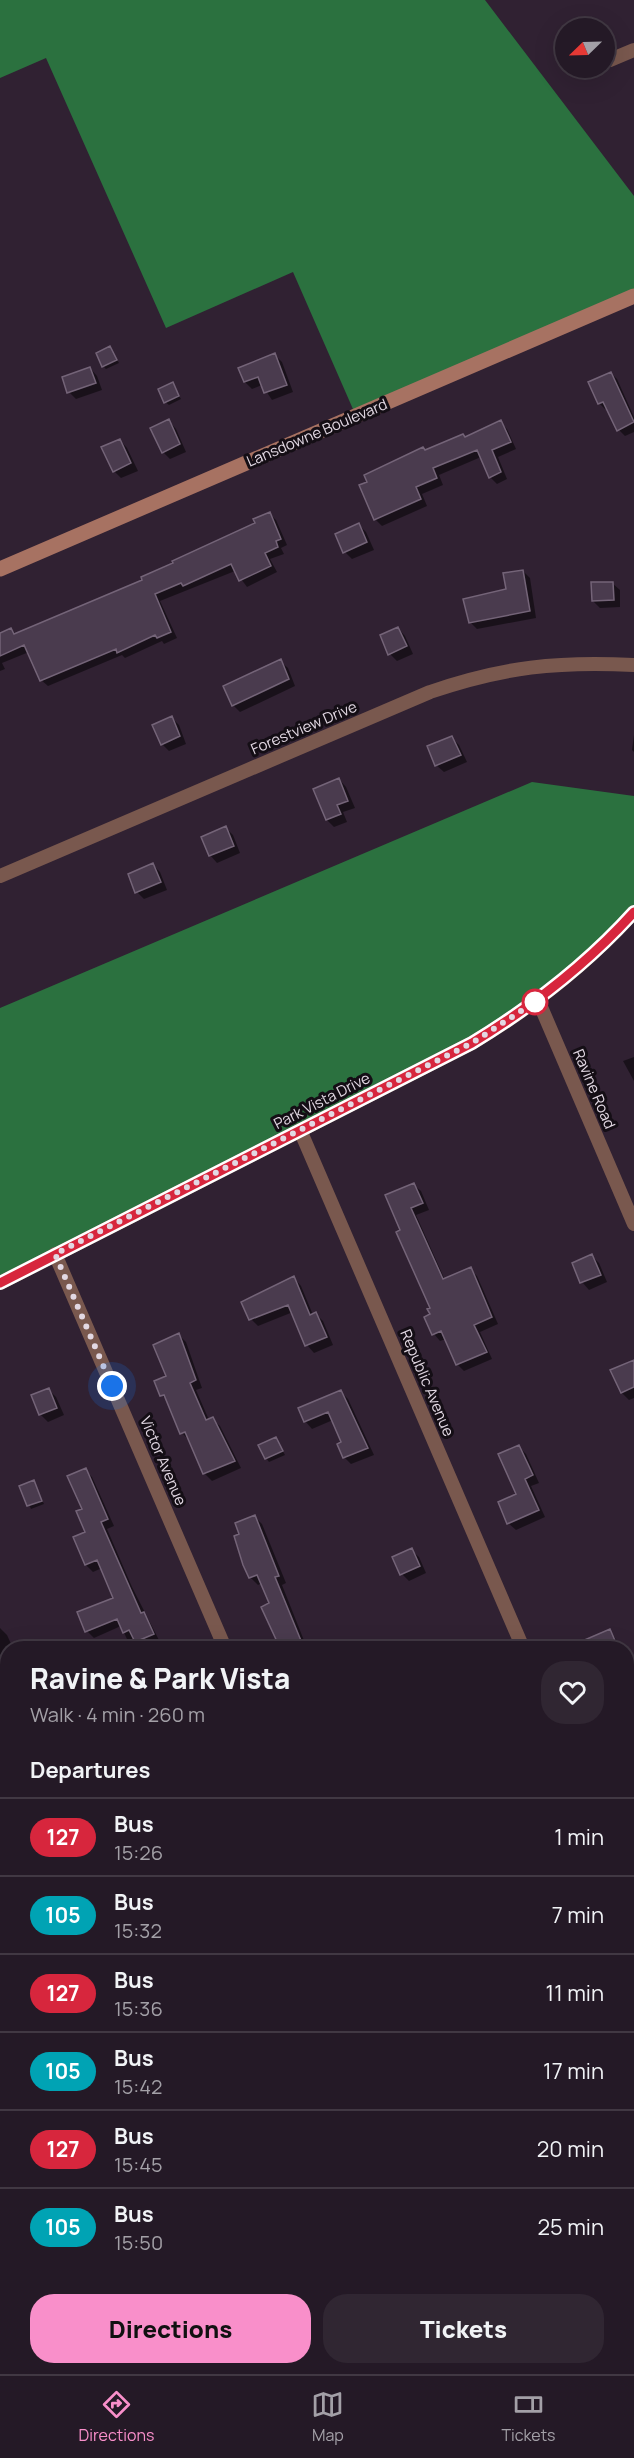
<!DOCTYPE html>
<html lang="en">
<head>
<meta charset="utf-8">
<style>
	body { margin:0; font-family:Manrope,sans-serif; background:#302632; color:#f1f3f6; height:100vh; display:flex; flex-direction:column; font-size:22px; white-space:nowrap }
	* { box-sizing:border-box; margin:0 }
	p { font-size:20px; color:#a3a0a7 }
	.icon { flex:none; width:33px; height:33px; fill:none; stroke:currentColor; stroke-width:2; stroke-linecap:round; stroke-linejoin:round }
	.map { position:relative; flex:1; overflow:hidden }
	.panel { position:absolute; left:0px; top:1641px; width:634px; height:734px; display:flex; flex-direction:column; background:#241926; border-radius:24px 24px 0 0; box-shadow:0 6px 24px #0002,0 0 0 2px #413843 }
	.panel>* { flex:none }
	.badge { padding:0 12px; border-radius:20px; font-size:21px; line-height:39px }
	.needle { width:39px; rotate:247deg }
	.tools { position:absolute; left:555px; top:18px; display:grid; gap:12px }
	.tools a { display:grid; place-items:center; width:60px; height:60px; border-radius:50%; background:#241926; box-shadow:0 6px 24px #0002,0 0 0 2px #413843; font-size:30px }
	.you { position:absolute; width:30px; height:30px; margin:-15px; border:4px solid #fff; border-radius:50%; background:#1a73e8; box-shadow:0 0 0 9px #1a73e833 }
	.map>.badge { position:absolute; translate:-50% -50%; box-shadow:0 0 0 3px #fff }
	h2 { padding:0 30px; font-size:22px; line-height:54px }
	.round { display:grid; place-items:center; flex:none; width:63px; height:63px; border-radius:24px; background:#302632 }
	.headline { display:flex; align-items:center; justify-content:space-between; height:102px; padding:0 30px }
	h1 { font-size:28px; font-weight:800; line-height:45px }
	.button { display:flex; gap:12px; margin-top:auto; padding:12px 30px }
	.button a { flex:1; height:69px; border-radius:24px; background:#f98fca; color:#111; font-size:24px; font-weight:800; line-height:69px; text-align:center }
	.button a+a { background:#302632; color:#f1f3f6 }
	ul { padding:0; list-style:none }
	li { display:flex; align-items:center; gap:18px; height:78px; padding:0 30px; border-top:2px solid #413843 }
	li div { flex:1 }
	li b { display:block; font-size:22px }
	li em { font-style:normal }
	li .badge { min-width:66px; font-weight:700; text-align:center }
	.menu { display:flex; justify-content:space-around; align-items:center; height:84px; border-top:2px solid #413843; background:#241926; font-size:16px; color:#a3a0a7 }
	.menu a { display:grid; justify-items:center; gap:3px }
	.menu .current { color:#f98fca }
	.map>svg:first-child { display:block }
	.forest { fill:#2b713f }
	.shadow { fill:#0007 }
	.building { fill:#4a3b4e; stroke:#746478; stroke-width:1.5 }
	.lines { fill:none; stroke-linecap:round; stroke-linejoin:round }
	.street { stroke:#79584e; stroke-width:14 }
	.secondary { stroke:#a77262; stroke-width:15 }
	.line-casing { stroke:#fff; stroke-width:14 }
	.line { stroke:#d7263d; stroke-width:9 }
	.walk { stroke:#e2d8e3; stroke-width:6; stroke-dasharray:0 10.8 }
	.stop-dot { fill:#fff; stroke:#d7263d; stroke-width:3 }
	.labels { text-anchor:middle; stroke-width:6; stroke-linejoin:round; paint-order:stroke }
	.street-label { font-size:15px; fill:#e2d8e3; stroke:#140e15 }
</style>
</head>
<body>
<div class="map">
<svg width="634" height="2374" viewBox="0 0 634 2374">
	<rect width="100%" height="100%" fill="#302132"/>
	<path class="forest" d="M0,0h485l149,196v100l-278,120 -63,-144 -127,56 -120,-270 -46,20z
		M532,782l102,14v116l-122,107 -512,264v-275z"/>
	<path class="shadow" d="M110,348l9,15 -13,6 -3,-3z
		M275,355l7,7 11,30 -21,8 -10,-15 -10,4 -7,-7z
		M90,368l7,8 5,14 -26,9 -7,-7z
		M611,373l6,6 17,38v15l-9,4 -6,-6 -11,-22 -3,1 -6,-6z
		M172,384l9,15 -12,6 -4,-3z
		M169,421l7,8 10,23 -16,7 -7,-7z
		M500,422l7,7 9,20 -18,8 9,22 -10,5 -7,-7 -9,-20 -42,18 4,10 -21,9 5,12 -45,20 -7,-7 90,-81z
		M120,440l7,8 11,23 -17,7 -7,-7z
		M269,513l7,7 11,25 -6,3 3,6 -14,5 7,13 -30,15 -12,-16 -75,30 17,37 -13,6 -2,-3 -37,17 -3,-3 -74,31 -7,-6 -12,-28 -27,11 3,6 -5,2v-37l11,-5 5,5 128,-53 113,-57z
		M359,525l7,7 8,18 -22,9 -7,-7z
		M523,571l7,7 6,40 -59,11 -7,-7 37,-32z
		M612,583l8,7v17l-20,1 -7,-7z
		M398,628l7,8 8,18 -16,7 -7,-7z
		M280,661l8,7 7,18 -55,26 -7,-7z
		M172,718l7,7 7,19 -17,7 -7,-7z
		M634,735v17l-2,-2z
		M452,738l7,7 8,17 -23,10 -8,-7z
		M339,779l7,8 9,21 -12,4 4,10 -13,5 -7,-7z
		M226,828l7,7 7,18 -23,10 -7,-8z
		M153,865l7,7 7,18 -23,9 -7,-7z
		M634,1057v24l-11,-20z
		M414,1185l7,6 8,19 -13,5 29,65 25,-11 7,7 21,48 -18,8 12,27 -28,12 -6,-6 -12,-26 -6,2 -6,-7 -2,-26 -30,-77z
		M592,1256l7,7 8,19 -18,8 -7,-8 -8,-18z
		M294,1278l7,8 12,29 3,-1 7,7 10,24 -19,8 -7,-8 -14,-33 -35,14 -7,-7z
		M179,1335l7,7 16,46 -6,2 13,30 3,-1 8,7 21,42 -29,13 -8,-8 -15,-33 -7,-7 -14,-31 -6,-7z
		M634,1366v32l-5,2 -7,-7z
		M49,1390l7,7 8,18 -16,7 -7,-7 -8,-19z
		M340,1391l8,8 26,56 -23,9 -7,-7 -1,-14 -10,-23 -21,9 -7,-8z
		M276,1438l9,17 -16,7 -3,-4z
		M519,1447l7,7 13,29 -8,3 14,31 -29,13 -8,-7 10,-28z
		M85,1470l7,7 22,49 -7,3 25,58 31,61h-32l-10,-22 -27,12 -7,-7 28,-32 -13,-31 -9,4 -7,-7z
		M33,1482l11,22 -13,5 -10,-23z
		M255,1517l7,7 24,59 -4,2 25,63h-26l-18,-41 8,-3 -9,-21 -4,2 -8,-8 -9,-42z
		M411,1550l8,7 7,16 -17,8 -7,-7z
		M0,1628l7,7 6,13h-5v8l-8,4z
		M610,1631l12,17h-38l-2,-5z
		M634,1798v20l-7,-16z
		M627,1921l7,10v16l-7,3z
		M634,1970v27l-7,-15v-9z
		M627,2177l7,14v8l-7,3z
		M8,2223v53l-8,-18v-32z
		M0,2364l5,5 2,5h-7z
		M45,2367h31l3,7h-31z
		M385,2367h29l3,7h-29z"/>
	<path class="building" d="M110,346l7,14 -15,7 -6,-14z
		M275,353l12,32 -23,8 -6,-16 -14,5 -6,-14z
		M90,367l6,16 -29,10 -5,-16z
		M611,372l23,50 -17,9 -14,-29 -5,2 -10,-22z
		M173,382l6,14 -15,7 -6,-14z
		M169,419l11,25 -18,9 -12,-25z
		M501,420l10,22 -19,8 9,22 -12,6 -12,-28 -44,18 4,10 -21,9 5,12 -47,21 -15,-35 8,-3 -3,-7 59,-28 2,3 38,-16 2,3z
		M120,439l11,24 -18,9 -12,-25z
		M270,512l11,27 -5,2 2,6 -13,6 6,13 -32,15 -8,-17 -48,22 -2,-3 -26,11 16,38 -14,6 -2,-3 -38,18 -1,-4 -76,32 -16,-36 -24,11v-23l11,-5 3,6 128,-54 -1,-3 32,-14 -1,-2 83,-38 -2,-4z
		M359,523l8,19 -24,11 -8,-19z
		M523,570l7,41 -61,12 -6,-24 43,-10 -3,-16z
		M591,582h22l1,18 -22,1z
		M398,627l9,19 -19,9 -8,-20z
		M281,659l8,20 -57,27 -9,-20z
		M172,716l8,20 -19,9 -9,-20z
		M452,736l9,19 -26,11 -8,-20z
		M339,778l9,23 -11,4 4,9 -15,6 -13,-31z
		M226,826l8,20 -25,10 -8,-19z
		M153,863l8,19 -26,11 -7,-19z
		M414,1183l9,20 -12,5 32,71 28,-12 21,50 -18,8 13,27 -31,13 -15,-34 -9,4 -8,-18 6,-3 -3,-5 3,-1 -34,-76 4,-2 -15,-35z
		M592,1254l9,21 -21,8 -8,-20z
		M294,1276l16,39 6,-3 11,25 -22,9 -17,-41 -39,15 -8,-18z
		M179,1333l17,47 -6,3 16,37 7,-3 22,44 -32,13 -18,-42 -5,2 -16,-39 -4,1 -6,-15 12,-5 -13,-31z
		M634,1360v27l-13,6 -11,-23z
		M49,1388l8,20 -18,7 -8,-20z
		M341,1390l27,58 -25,10 -6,-14 4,-2 -13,-30 -24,10 -6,-14z
		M276,1437l7,14 -18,8 -7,-14z
		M519,1445l14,30 -8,4 14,31 -32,14 -9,-22 18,-8 -18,-40z
		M86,1468l22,51 -7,3 40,91 3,-1 10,22 -19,8 -6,-12 -6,3 -6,-14 -32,13 -8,-20 36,-14 -16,-38 -12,5 -12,-28 12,-5 -9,-21 6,-2 -15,-33z
		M34,1480l8,21 -15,5 -8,-20z
		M255,1515l24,61 -4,1 29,71h-24l-19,-41 8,-4 -12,-28 -8,3 -6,-13 -9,-29 5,-2 -4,-11z
		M412,1548l8,18 -20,9 -8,-18z
		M610,1629l6,14 -13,5h-37z"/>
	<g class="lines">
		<path class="street" d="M610,60l24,-10
			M0,876l430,-184c73,-25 128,-31 204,-27
			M538,1000l96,224
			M300,1130l223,518
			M55,1254l170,394
			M0,1283l472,-240c62,-37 114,-78 162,-131
			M627,1740l7,-3
			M0,1818l8,17
			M0,2006l8,-2
			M627,2073l7,17
			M118,2367l3,7
			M457,2367l3,7
			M228,2374l17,-7"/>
		<path class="secondary" d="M0,569l634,-273"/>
	</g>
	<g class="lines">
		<defs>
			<path id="line" d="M0,1283l472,-240c61,-37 114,-78 162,-131"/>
		</defs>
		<use href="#line" class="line-casing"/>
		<use href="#line" class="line"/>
		<path class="walk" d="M112,1386l-57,-132 417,-211 66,-43 -3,2"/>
	</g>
	<circle class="stop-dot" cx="535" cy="1002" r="12"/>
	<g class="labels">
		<g class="street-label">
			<text transform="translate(317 433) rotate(-23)" y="5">Lansdowne Boulevard</text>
			<text transform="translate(304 728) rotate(-23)" y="5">Forestview Drive</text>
			<text transform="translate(594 1089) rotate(67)" y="5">Ravine Road</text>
			<text transform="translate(322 1101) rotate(-27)" y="5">Park Vista Drive</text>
			<text transform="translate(427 1383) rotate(67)" y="5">Republic Avenue</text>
			<text transform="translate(163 1461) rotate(67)" y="5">Victor Avenue</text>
		</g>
	</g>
</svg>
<div class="tools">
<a><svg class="needle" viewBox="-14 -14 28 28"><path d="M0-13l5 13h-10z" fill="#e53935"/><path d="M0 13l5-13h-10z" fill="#a3a0a7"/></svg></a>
</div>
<div class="you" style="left:112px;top:1386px"></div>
<section class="panel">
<div class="headline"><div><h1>Ravine &amp; Park Vista</h1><p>Walk · 4 min · 260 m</p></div><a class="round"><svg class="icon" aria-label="heart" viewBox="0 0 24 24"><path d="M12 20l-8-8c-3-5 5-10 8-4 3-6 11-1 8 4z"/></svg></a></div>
<h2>Departures</h2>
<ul>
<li><span class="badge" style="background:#d7263d;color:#fff">127</span><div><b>Bus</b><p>15:26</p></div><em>1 min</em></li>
<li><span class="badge" style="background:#00a3b4;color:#fff">105</span><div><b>Bus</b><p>15:32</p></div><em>7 min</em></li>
<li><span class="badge" style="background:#d7263d;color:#fff">127</span><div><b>Bus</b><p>15:36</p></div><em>11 min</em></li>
<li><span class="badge" style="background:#00a3b4;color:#fff">105</span><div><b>Bus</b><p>15:42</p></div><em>17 min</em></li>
<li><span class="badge" style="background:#d7263d;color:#fff">127</span><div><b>Bus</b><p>15:45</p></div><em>20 min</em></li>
<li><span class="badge" style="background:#00a3b4;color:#fff">105</span><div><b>Bus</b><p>15:50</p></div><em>25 min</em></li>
</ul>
<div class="button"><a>Directions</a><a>Tickets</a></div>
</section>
</div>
<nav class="menu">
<a class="current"><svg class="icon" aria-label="directions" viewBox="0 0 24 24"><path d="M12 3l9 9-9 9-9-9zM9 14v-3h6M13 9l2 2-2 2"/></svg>Directions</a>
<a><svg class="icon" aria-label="map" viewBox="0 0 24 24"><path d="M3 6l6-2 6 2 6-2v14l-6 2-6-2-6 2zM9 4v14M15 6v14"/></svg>Map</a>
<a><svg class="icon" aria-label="tickets" viewBox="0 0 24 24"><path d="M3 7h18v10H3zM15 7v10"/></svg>Tickets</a>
</nav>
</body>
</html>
